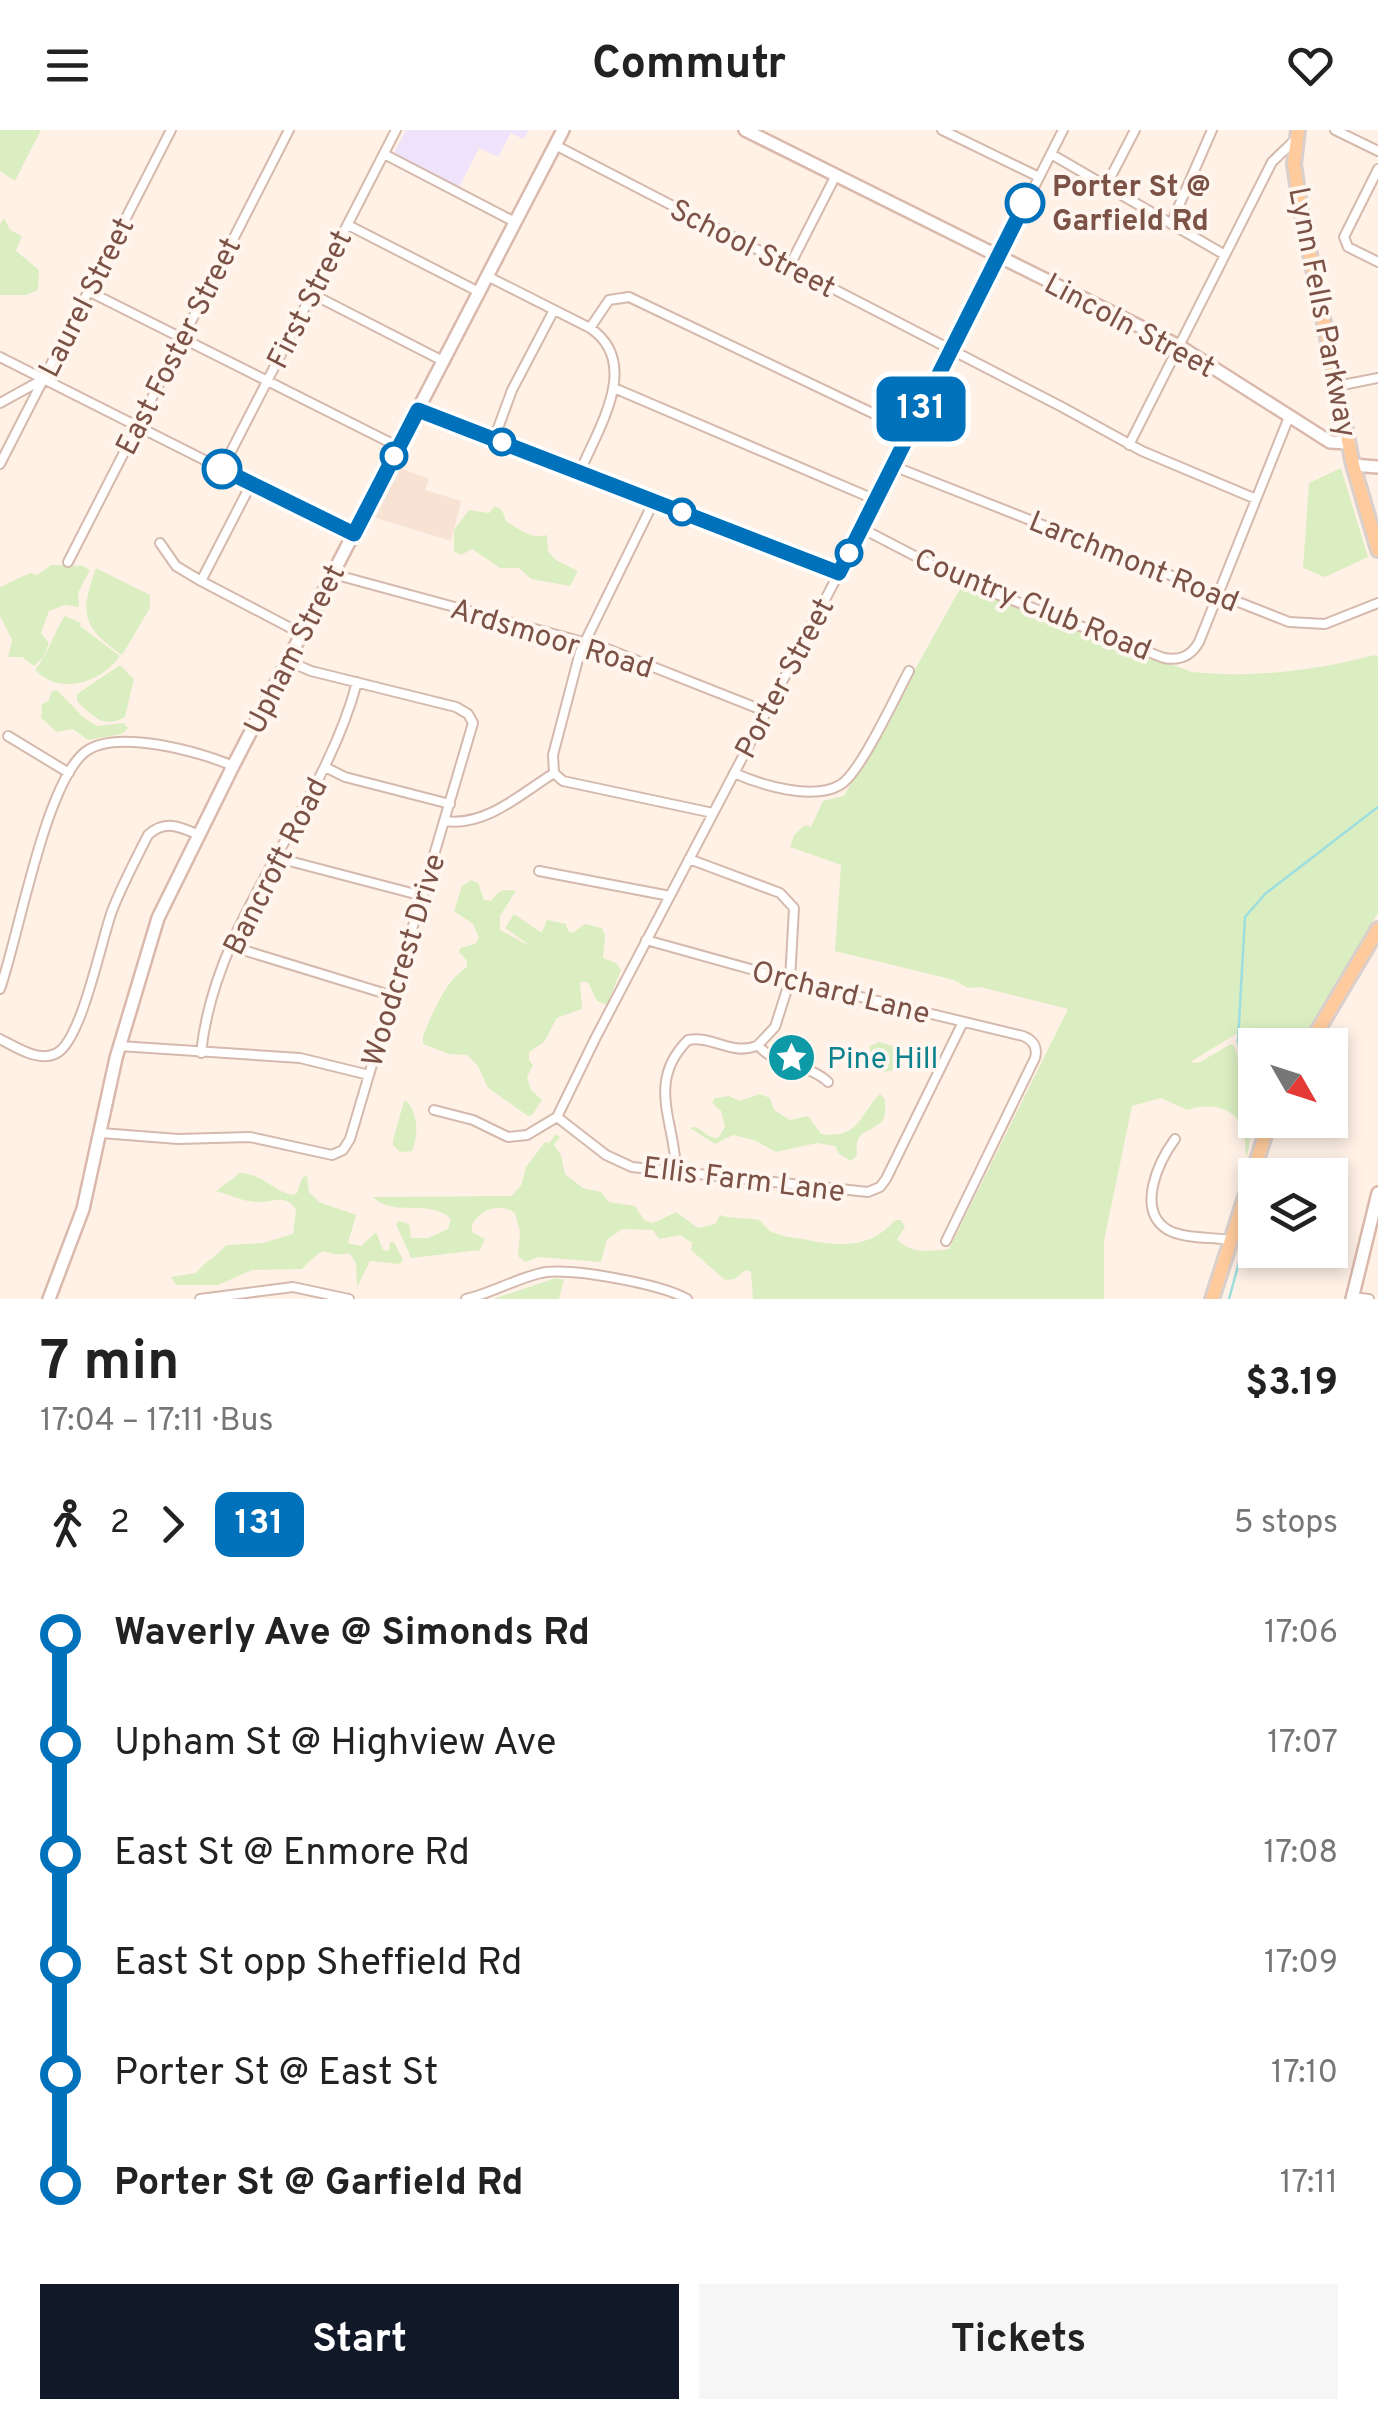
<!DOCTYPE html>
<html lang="en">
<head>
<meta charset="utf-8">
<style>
	body { margin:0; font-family:Overpass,sans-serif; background:#f6f6f6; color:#222; height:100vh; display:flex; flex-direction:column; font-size:38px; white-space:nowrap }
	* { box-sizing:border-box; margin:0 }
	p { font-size:32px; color:#767676 }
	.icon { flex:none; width:55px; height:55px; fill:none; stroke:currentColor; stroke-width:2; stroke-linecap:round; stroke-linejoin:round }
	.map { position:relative; height:1169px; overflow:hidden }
	.drawer { display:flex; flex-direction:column; background:#fff; flex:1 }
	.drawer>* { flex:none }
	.badge { padding:0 20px; border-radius:15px; font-size:35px; line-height:65px }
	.needle { width:65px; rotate:129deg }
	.fabs { position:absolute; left:1238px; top:898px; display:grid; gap:20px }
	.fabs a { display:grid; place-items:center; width:110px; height:110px; border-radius:0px; background:#fff; box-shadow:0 5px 15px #0003; font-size:50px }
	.map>.badge { position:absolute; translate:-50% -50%; box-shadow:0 0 0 5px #fff }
	.legs { display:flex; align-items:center; gap:15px; height:110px; padding:0 40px; font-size:32px }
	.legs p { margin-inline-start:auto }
	.overview { display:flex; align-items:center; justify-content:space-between; height:170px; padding:0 40px }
	h1 { font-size:55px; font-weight:700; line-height:75px }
	.cta { display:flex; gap:20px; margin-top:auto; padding:20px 40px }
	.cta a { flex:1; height:115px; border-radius:0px; background:#111827; color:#fff; font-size:40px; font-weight:700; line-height:115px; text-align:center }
	.cta a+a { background:#f6f6f6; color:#222 }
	ul { padding:0 40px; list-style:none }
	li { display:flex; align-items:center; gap:35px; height:110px; font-size:38px }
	li i { display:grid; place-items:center; width:15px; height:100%; margin:0 12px; background:currentColor }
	li i::after { content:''; width:25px; height:25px; margin:-12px; border:8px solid; border-radius:50%; background:#fff }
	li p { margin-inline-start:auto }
	li:first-child i { background:linear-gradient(#0000 50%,currentColor 0) }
	li:last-child i { background:linear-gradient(currentColor 50%,#0000 0) }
	header { display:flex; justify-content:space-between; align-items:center; height:130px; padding:0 40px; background:#fff; font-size:45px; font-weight:700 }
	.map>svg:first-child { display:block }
	.residential { fill:#f7e2d4 }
	.education { fill:#eee3fb }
	.green { fill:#dbeec2 }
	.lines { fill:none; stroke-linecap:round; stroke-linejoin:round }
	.stream { stroke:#9ddede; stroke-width:2.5 }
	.street-casing { stroke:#d5b9ad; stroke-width:12 }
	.secondary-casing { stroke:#dab9ac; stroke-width:16 }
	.primary-casing { stroke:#dacfcb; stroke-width:18 }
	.street { stroke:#fff; stroke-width:8 }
	.secondary { stroke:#fff; stroke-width:11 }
	.primary { stroke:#ffcb9d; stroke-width:12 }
	.line-1-casing { stroke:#fff; stroke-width:22 }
	.line-1 { stroke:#0072bc; stroke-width:15 }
	.stop-1-dot { fill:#fff; stroke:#0072bc; stroke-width:5 }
	.labels { text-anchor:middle; stroke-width:8; stroke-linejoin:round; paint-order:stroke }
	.stop-label { font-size:30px; font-weight:bold; fill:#7c5247; stroke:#fff6ef; text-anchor:start }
	.street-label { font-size:30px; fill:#7c5247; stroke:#fff6ef }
	.culture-label { font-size:30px; fill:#0d838f; stroke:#fff6ef; text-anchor:start }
</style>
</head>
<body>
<header><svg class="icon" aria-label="menu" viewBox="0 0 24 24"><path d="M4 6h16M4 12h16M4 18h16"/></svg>Commutr<svg class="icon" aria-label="heart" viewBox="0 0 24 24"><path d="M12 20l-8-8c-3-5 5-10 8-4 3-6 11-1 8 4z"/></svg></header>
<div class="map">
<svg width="1378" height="1169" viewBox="0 0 1378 1169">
	<rect width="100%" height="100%" fill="#fff1e6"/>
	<path class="residential" d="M398,337l31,12 -4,11 36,11 -10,40 -78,-24z"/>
	<path class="education" d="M406,0h123l-6,9 -12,-6 -13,24 -19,-9 -20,39 -65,-34z"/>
	<path class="green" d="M0,0h41l-26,51 -15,-10z
		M4,88l6,12 12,6 -6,15 23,19 -1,20 -12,5h-26v-71z
		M1341,338l27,89 -43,20 -22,-9 6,-85z
		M495,376l7,4 4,11c13,8 26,19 41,14l1,16 8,9 22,11 -8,15 -39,-7 -12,-11h-19l-28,-19 -11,6 -7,-3v-22l15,-20 20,3z
		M51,435l32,1 7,4 -12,23 1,14 -14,-2 -16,6 -8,22 8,10 -6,15 -9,8 -12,-9h-14l4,-17 -12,-24v-29l30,-14 7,2z
		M96,438l54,27v13l-28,47c-41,-28 -42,-43 -26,-87z
		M961,457l231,85c61,6 123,-1 182,-17l4,2v256l-78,131 -59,-13 -51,31 8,1 33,-19 3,2c9,23 21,87 13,110 -3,-5 -1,-12 -3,-21 -4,-29 -37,-33 -57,-25l-26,-12 -29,8 -28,135v58h-351l-2,-27 -5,-2 -11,9 -10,1 -34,-30 1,-7 -12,-8 -21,4 -6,-9 -31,-1 -15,11 -6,22 -62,-5 -14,5 -7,-6 2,-24 -5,-19c-16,-11 -33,-4 -43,11v8l13,7 -5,11 -69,8 -15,-34 3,-3 10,3 2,14h17l20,-9 3,-10c-21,-21 -59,-1 -78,-22l138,-1 10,-10 5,-19 19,-25 4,1 7,-9 4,3 -6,8 7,10 4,19 18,14 18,4 8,10 26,4 9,14 9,3 23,-11 22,16 17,-4 5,-9c10,4 34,3 39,5 4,3 7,8 11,11 14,7 25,6 38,9 33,7 63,8 87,-20h6l4,7 -8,12c15,16 32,12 52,10l119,-240 -88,-22 -12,1 -14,-8 -119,-29 6,-86 -51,-18 4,-12 11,-10 6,2 12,-26 21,-5z
		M65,486l16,7 -1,3 40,30c-19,27 -60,40 -85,14 14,-17 18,-37 30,-54z
		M120,535l14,14 -9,38c-23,13 -34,-3 -48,-16v-7z
		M57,560l26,27 14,9 27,-3 4,5 -6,6 -34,6 -15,-11 -16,3 -16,-14 1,-14 6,-3 4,-10z
		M471,750l7,3 6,17 7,1c7,-10 12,-13 25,-10l-16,25v14l32,17 -27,-19 9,-14 28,19 -3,6 8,-19 19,4 2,7 4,2 13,-9 17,4 3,7 -2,23 13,5 5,7 -14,35 -10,-4 -9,-19h-8l2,27 -25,9 -13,24 -15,10v8l4,5 -6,12 4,13 11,10 -10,15 -4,1 -40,-28 -10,-22 -11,-11 -18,-1 -26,-10v-8c10,-24 22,-55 44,-69v-6l-8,-9 1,-4 15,-4 4,-6 -6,-14 -19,-13 8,-25z
		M879,912l25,7 1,7 -6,13 -15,3 2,-7 -16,-7v-12z
		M760,964l10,4 4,12 16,10 18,-4 13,18c39,5 38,-19 59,-40l5,5c0,8 2,20 -6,25 -13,10 -25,7 -22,32l-6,5 -12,-7 -4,-8 -18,-3 -41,9 -22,-12 -21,-5 -18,9 -25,-16c9,-5 17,12 28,10l7,-11 -4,-16 -9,-8 3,-5 14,-2 10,5z
		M404,971l4,1c10,16 11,31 4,49l-12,1 -7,-7v-5z
		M240,1043c24,1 32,18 53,22l4,-2 5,-15 5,-3 2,17 10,10 37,13 -8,28 13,3 15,-14 7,18 6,1 1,-9h4l9,18 -4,4 -29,-3 -13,26 -1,-24 -7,-10c-29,7 -16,-16 -47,16l-50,1 -34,15h-42l-5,-8 25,-4c10,-12 22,-18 30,-28l37,-2 30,-9 3,-25c-13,-16 -22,-6 -39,-7 -13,0 -30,-8 -41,-11z
		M556,1148l8,2 -5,19h-66z"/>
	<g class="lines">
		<path class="stream" d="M1250,969l-12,-58 7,-124 20,-23 113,-87
			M1251,1088l4,-13
			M1229,1169l12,-44"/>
		<defs>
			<path id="street" d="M942,0l97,47
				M1335,0l43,21
				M555,15l507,262 80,44 114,48
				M384,24l131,68
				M1051,24l174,101
				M1378,39l-34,68 4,10 30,15
				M1106,56l29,-56
				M1171,94l41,-94
				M348,95l131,67
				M789,137l47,-92
				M487,146l103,52c52,35 8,100 -10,144
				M88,161l311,156
				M312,164l131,67
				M590,198l19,-28 20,-3 281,134
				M0,227l353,178
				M1337,256l41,-8
				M614,258l262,112
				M0,273l40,-22
				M418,280l421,163
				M494,309l18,-49 42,-80
				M1129,315l143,-283 24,-23
				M0,334l171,-334
				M893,336l396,156 36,2 53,-21
				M222,339l174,-339
				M251,354l-50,97 101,53
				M861,398l104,54 199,76c16,3 27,-2 35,-16l90,-225
				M160,413l16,23 25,15
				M68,432l221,-432
				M333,444l272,74 162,64
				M8,606l61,37
				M325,637l20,10 105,27
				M554,643l-1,-18 27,-103 74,-151
				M734,643c27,12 79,28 106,12 20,-11 56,-90 69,-114
				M445,691c40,6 76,-27 109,-48l9,8 150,32
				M277,724l16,8 130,34
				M689,729l91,34 14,15 -4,72 -15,47 -17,18
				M539,741l131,25
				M646,810l144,40 233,56c10,4 15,11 12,22l-89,183
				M230,816l163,50
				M0,859c19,-54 45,-205 85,-237 31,-24 116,0 148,14
				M0,909c16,8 39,24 57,14 25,-14 44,-112 55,-142 10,-26 24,-52 36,-76 17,-16 33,-8 51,0
				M119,916l181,12 69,17
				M201,923c14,-137 122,-241 156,-371
				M434,980l39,10 35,17 19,-2 30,-18
				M557,987l38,-78 244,-466 224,-443
				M557,987l49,38 26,12 236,25 12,-5 6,-8 77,-157
				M101,1003l77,6 72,-2 82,18 11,-5 7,-11 123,-416 -5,-9 -12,-7 -145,-36 -23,-10
				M1175,1009c-16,22 -40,71 -7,91 17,9 44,7 62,10
				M676,1042c0,-49 -31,-89 12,-132 24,-5 46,17 70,5 17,22 50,18 70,37
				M1352,1167l17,2
				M200,1169l93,-12 56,12
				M466,1169c26,-6 49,-20 75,-26 29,-6 120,11 146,26"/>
			<path id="secondary" d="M745,0l434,216 151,96 19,1
				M1353,335l25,2
				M49,1169l34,-90 33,-151 42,-140 75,-152 330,-636
				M1352,1169l26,-106"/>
			<path id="primary" d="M1298,0l-4,34 6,41 53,260 25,85
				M1309,915l69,-116
				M1212,1169l58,-179"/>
		</defs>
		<use href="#street" class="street-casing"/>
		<use href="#secondary" class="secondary-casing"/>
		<use href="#primary" class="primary-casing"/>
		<use href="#street" class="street"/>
		<use href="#secondary" class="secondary"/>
		<use href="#primary" class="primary"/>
	</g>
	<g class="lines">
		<defs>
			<path id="line-1" d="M222,339l132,65 64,-124 421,163 186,-370"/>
		</defs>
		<use href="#line-1" class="line-1-casing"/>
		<use href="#line-1" class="line-1"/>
	</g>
	<defs>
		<symbol id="sight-disc" viewBox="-11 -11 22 22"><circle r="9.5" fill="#0f9aa8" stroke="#fff6ef"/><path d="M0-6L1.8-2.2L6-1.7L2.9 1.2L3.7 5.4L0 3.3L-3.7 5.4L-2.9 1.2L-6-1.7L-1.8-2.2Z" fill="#fff"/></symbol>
	</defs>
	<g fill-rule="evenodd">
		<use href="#sight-disc" x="764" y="900" width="55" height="55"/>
	</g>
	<g class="stop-1-dot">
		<circle cx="1025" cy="73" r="18"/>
		<circle cx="502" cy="312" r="12"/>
		<circle cx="394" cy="326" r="12"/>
		<circle cx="222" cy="339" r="18"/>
		<circle cx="682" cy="382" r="12"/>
		<circle cx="849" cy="423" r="12"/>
	</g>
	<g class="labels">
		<g class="stop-label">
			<text x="1052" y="66">Porter St @<tspan x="1052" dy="34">Garfield Rd</tspan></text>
		</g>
		<g class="street-label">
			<text transform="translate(753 118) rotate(27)" y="10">School Street</text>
			<text transform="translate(86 167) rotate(-63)" y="10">Laurel Street</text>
			<text transform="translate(309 169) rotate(-63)" y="10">First Street</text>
			<text transform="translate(1323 182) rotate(79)" y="10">Lynn Fells Parkway</text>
			<text transform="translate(1130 195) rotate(28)" y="10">Lincoln Street</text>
			<text transform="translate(178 216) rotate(-63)" y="10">East Foster Street</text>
			<text transform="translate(1134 431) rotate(22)" y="10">Larchmont Road</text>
			<text transform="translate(1033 474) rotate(22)" y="10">Country Club Road</text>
			<text transform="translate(552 508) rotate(17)" y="10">Ardsmoor Road</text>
			<text transform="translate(294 519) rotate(-63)" y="10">Upham Street</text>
			<text transform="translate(784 548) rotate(-62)" y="10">Porter Street</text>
			<text transform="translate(275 736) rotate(-63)" y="10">Bancroft Road</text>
			<text transform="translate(403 830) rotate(-73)" y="10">Woodcrest Drive</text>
			<text transform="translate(841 862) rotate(14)" y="10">Orchard Lane</text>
			<text transform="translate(744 1049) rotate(7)" y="10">Ellis Farm Lane</text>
		</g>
		<g class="culture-label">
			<text x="827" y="938">Pine Hill</text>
		</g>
	</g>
</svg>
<div class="fabs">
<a><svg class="needle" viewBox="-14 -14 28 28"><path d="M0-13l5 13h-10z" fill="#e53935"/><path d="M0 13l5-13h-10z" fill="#767676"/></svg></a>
<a><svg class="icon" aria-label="layers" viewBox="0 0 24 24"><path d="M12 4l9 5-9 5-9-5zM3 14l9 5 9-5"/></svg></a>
</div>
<b class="badge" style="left:921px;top:279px;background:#0072bc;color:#fff">131</b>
</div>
<section class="drawer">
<div class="overview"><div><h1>7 min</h1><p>17:04 – 17:11 · Bus</p></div><b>$3.19</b></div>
<div class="legs"><svg class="icon" aria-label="walk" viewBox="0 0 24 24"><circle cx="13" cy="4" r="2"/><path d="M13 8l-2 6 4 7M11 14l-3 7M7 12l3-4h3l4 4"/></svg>2<svg class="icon" aria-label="forward" viewBox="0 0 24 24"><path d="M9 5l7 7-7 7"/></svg><b class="badge" style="background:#0072bc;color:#fff">131</b><p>5 stops</p></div>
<ul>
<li><i style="color:#0072bc"></i><b>Waverly Ave @ Simonds Rd</b><p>17:06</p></li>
<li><i style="color:#0072bc"></i><span>Upham St @ Highview Ave</span><p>17:07</p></li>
<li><i style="color:#0072bc"></i><span>East St @ Enmore Rd</span><p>17:08</p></li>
<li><i style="color:#0072bc"></i><span>East St opp Sheffield Rd</span><p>17:09</p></li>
<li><i style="color:#0072bc"></i><span>Porter St @ East St</span><p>17:10</p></li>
<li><i style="color:#0072bc"></i><b>Porter St @ Garfield Rd</b><p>17:11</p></li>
</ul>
<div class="cta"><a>Start</a><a>Tickets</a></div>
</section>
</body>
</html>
